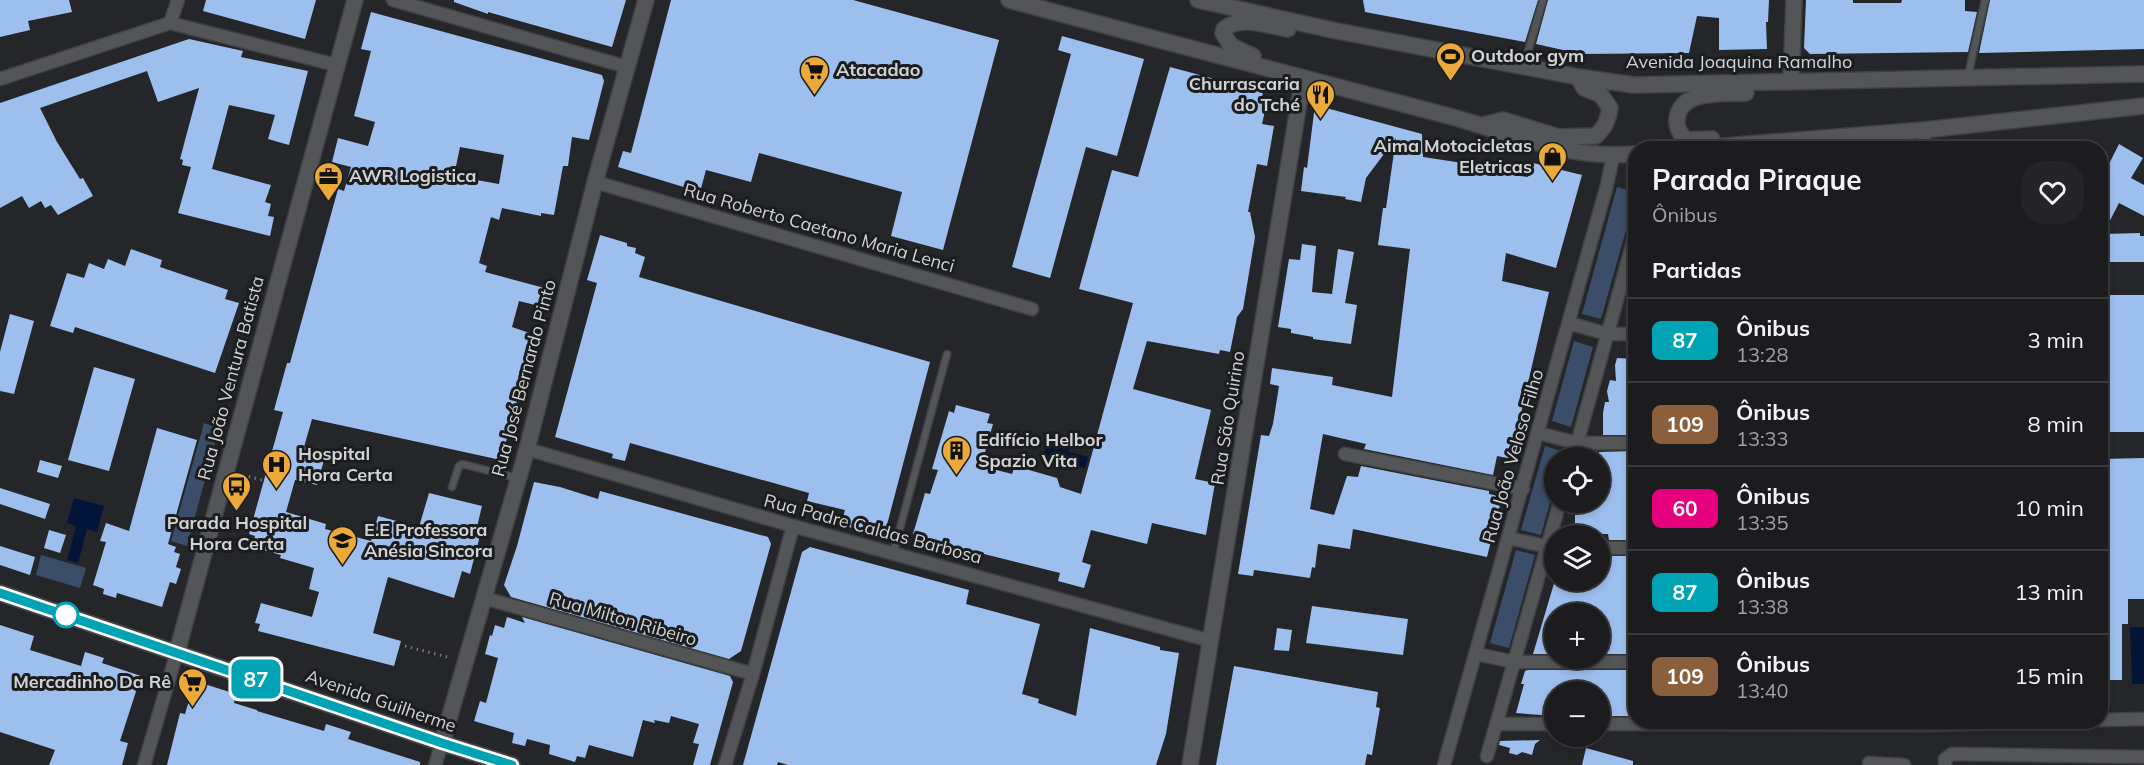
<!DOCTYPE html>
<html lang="pt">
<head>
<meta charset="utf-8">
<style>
	body { margin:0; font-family:Mulish,sans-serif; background:#252528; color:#f1f3f6; height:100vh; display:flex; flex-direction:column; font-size:22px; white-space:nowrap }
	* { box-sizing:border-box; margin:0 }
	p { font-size:20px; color:#a0a1a4 }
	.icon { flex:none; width:33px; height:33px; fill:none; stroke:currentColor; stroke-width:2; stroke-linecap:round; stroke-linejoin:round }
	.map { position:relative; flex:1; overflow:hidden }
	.panel { position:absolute; left:1628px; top:141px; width:480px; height:588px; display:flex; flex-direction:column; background:#1c1c1f; border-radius:24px; box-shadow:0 3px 9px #0003,0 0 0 2px #3a3a3d }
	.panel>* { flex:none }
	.badge { padding:0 12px; border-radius:9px; font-size:21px; line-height:39px }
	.controls { position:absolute; left:1544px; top:447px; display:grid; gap:12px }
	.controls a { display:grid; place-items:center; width:66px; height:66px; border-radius:50%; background:#1c1c1f; box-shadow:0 3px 9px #0003,0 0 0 2px #3a3a3d; font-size:30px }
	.map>.badge { position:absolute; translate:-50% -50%; box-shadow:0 0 0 3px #fff }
	h2 { padding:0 24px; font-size:22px; line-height:54px }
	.round { display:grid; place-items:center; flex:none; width:63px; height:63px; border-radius:24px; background:#252528 }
	.headline { display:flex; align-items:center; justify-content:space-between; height:102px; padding:0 24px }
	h1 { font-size:28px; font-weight:700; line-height:45px }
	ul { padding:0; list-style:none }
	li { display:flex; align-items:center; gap:18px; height:84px; padding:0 24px; border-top:2px solid #3a3a3d }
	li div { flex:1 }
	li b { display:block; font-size:22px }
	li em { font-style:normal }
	li .badge { min-width:66px; font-weight:700; text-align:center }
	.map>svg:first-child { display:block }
	.green { fill:#3b4e69 }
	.water { fill:#001538 }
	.building { fill:#9dbfee; fill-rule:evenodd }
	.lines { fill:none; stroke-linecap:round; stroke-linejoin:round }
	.service-casing { stroke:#414244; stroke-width:9 }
	.minor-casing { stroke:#414244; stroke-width:15 }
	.tertiary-casing { stroke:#414244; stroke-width:18 }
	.secondary-casing { stroke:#414244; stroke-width:18 }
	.path { stroke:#78797c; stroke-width:3; stroke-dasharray:1.5 4.5; stroke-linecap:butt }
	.service { stroke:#535557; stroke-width:6 }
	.minor { stroke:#535557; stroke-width:12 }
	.tertiary { stroke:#535557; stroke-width:15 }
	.secondary { stroke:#535557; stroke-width:15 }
	.line-casing { stroke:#fff; stroke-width:14 }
	.line { stroke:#00a3b4; stroke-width:9 }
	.stop-dot { fill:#fff; stroke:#00a3b4; stroke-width:3 }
	.labels { text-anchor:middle; stroke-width:6; stroke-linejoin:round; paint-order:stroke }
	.poi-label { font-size:18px; font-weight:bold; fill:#d1d2d4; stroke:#1b1d1f; text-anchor:start }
	.street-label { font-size:18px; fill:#d1d2d4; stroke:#1b1d1f }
</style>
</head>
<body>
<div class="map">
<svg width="2144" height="765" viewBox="0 0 2144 765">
	<rect width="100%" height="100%" fill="#252629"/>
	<path class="green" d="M1617,187l18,5v6l-34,121 -19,-5z
		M1574,341l19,6 -22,80 -19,-6z
		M204,423l15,5 -32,118 -16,-5z
		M1545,446l19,6 -1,5 -9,1v30l-13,47 -20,-5z
		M1516,550l19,5 -26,93 -19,-5z
		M41,555l45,13 -6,20 -44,-13z"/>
	<path class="water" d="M1048,439l23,6 -2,7 19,5 -3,11 -42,-11z
		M74,498l30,8 -7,26 -10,-3 -9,34 -11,-3 9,-34 -9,-3z
		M2130,627h14v57h-12z"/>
	<path class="building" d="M0,0h69l3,12 -44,9 2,9 -30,7z
		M206,0h110l-11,39 -102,-28z
		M454,0h172l-14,47 -124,-35v2l-34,-12z
		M671,0h182l146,40 -56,210 -52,-14 11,-44 -143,-39 -8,29 -45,-12 -6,22 -82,-25 5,-16 8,2z
		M1363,0h175l-13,42 -160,-30z
		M1548,0h221l-1,22h-2l1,27 -48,1v-32l-22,-2 -8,37 -108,1 -45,-10z
		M1806,0h47v3h48l1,-3h63v11l12,1 -9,40 -158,2 -6,-6z
		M1990,0h154v49l-165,4z
		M371,12l231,63 2,6 -15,59 -17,-3 -4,29h-5l-9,49 -13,-2v3l-39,-8 -3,12 -8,-3 -12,46 8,3 -2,6 63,17 -5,18 -24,-6 -7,26 23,8 -34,125 -189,-41 -8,28 22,6 -9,32 -22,-5 -9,32 40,12 -1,5 46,12 7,-25 41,11 10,-34 53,13 -5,21 5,1 -12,46 -8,-3 -8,27 -66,-21 -15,56 28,8 -7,25 -136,-35 2,-7 -5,-1 6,-20 51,14 7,-25 -10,-3 5,-21 -34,-10 1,-3 -29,-8 3,-11 -6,-2 34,-122 -9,-2 13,-47h3l48,-174 6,2 7,-24 -19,-5 6,-24 30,8 7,-24 -21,-6 17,-65 -10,-2zM460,147l44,8 -5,29 -45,-8z
		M1062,36l82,23 -27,97 -31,-9 -36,131 -38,-11 59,-213 -13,-4z
		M189,39l54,12 -2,6 67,14 -19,74 -21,-6 7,-24 -46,-10 -17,64 59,16 -6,17 6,2 -3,12 6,1 -4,19 -92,-23 13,-46 -9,-2 1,-5 -3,-1 19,-71 -41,14 -11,-31 -107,37 17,34 23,37 3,-1 10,18 -35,19 -7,-10 -6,3 -4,-7 -12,7 -7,-12 -22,12v-105z
		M1170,67l93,25 -2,9 6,1 -5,22 12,2 -7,40 -10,-2 -9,48h2l5,25 -12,72 -6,8 -7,35 -10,-2 -1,4 -72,-13 -14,48 78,21 -16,69 20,4 -9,52 -54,-12 -5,21 -56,-14 -9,32 9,3 -7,23 -26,-7 2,-8 -88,-22 -59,-17 12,-41 5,1 8,-24 -6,-1 17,-58 5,2 2,-8 34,9 -3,9 6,1 -12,42 31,8 3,-8 42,12 3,9 21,7 52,-191 -54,-14 33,-119 26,7z
		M1315,105l107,29 1,23 66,10v5l39,5 5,-14 49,12 -26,93 -50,-15 -4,28 47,11 -33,143 3,1 -6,23 -16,-3 -4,19 -129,-26 2,-5 -43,-10 -13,75 24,6 13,-39 11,1 3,-11 128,25v3l13,3 -15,60 -134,-28 -3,20 -32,-5 -3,24 -3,-1 -2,11 -56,-8 -1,6 -15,-2 23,-139 8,1 4,-12 6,-38 -9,-2 2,-16 61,9 -1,8 60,12 18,-148 -32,-4 5,-37h3l10,-70 -30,40 -5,24 -16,-3 1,-2 -45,-6 3,-24 3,1z
		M2119,144l24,14 -12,20 13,7v31l-25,-13 -16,31 37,-1v3h4v26h-44v-97l7,3z
		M600,235l27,8v3l9,2 -1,5 10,4 -6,20 291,85 -46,174 -43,-11 4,-15 -38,-9 2,-8 -179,-50 -5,18 -13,-3 1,-4 -58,-17 42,-154 -10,-3z
		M1302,244l14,2 -4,46 20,2 6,-45 16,3 -9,51 12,2 -6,39 -38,-5v-2l-22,-4v-4l-13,-2 11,-68 11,1z
		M131,249l31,11 -2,7 68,23 -3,9 14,4 -24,70 -140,-46 -2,6 -23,-7 17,-53 17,5 5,-15 15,6 4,-10 17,7z
		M2100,295h44v137h-44v-28h2l1,-28h-3z
		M10,314l24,7 -20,73 -14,-3v-39z
		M1617,358l18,1v76h-32v-22l2,-11h4l-2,-11 3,-11 6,1 -1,-16z
		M94,367l41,12 -26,92 -41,-11z
		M157,428l40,12 -29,104 8,3 -2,5 6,2 -4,13 5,2 -5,15 -6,-2 -8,25 -45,-14 -1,5 -13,-4 1,-5 -11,-4 13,-43 -6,-1 6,-18 23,8z
		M1635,451v89h-26l-1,-6h-33v-19h4v-13h20v-50z
		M2144,458v141h-16v25h-6v56h-19v-13h-3v-208z
		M40,460l22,6 -4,12 -21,-6z
		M534,482l26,5 38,12 2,-8 168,46 3,7 -30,107 -12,8 -218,-62 -7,-12 13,-39z
		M0,488l50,16 -5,15 -45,-15z
		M49,530l17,5 -6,18 -16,-5z
		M0,546l35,11 -5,18 -30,-10z
		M810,547l159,43 -3,14 74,20 -18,70 17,5 -1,4 38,13 14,-88 70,19v3l19,3 -13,81 -10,31h-368l-10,-3 -1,3h-34l59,-213z
		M1612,556h23v98h-36v-40h-45v40h-21l22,-74h44v-21l13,-1z
		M1312,606l96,13 -5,36 -97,-12z
		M507,617l18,6 -3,-6 208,59 3,6 -23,83h-17l6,-21 -6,-1 6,-19 -28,-8 -2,7 -15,-3 1,3 -12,-3 -10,37 -44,-12 -4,13 -8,-2 -2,6 -26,-8 1,-9 -23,-6 -2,7 -13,-3 2,-10 -40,-12 6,-20 6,2 12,-45 -13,-4 5,-19 2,1 3,-11 9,3z
		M0,625l34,11 -4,14 51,16 4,-14 19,6 -2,5 39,13 -21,65 8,2 -6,22h-73l6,-15 -55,-18z
		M1277,628l15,2 -3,21 -15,-1z
		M1234,666l144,26 -2,15 4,1 -8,47 -5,-1 -2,11h-149z
		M1528,670h107v46h-36v-24h-45v24l-38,-3 8,-29h-3l4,-13z
		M195,681l41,13 -2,9 23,7v1l67,20 2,-7 25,8 -3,7 72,23v3h-253l13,-52 5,1z
		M1540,740l-5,4 -3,11 -10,-3 -5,3 -8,-2 1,-5 -11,-3 1,-4z
		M1586,748l47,13v4h-51z"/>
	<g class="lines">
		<defs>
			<path id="service" d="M1524,65l19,-65
				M1968,76l17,-76
				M452,487l7,-21 3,-2 55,14
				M893,554l54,-200"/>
			<path id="minor" d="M393,0l234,67
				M170,23l166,42
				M170,23l8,-23
				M0,79l170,-56
				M1924,130v18
				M595,182l437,127
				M1569,323l38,11h28
				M1538,433l39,10h58
				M527,449l266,77 418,115
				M1345,454l178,35
				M1573,458l62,-223
				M1508,538l46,10
				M1599,548h36
				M484,598l269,76
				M1476,654l39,8h120
				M2100,720l44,-1
				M1497,724h57
				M1599,724l328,1 113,-3
				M1487,756l73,-254
				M1869,763l35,2
				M144,765l33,-113
				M435,765l7,-22
				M725,765l28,-91 40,-148
				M1444,765l163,-580 6,-29
				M1945,765v-6l7,-5 192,3"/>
			<path id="tertiary" d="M1791,82l3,-82
				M0,593l442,150 70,22
				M177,652l178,-652
				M442,743l85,-294 68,-267 51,-182
				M1190,765l113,-687"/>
			<path id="secondary" d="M1009,0c144,38 288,77 432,114 68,17 121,46 194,40
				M1198,0l134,30 246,47 56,8 510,-11
				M1253,56l-22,-10 -8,-13 1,-4c17,-14 44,-3 64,0
				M1483,125l20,-5 56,17 37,-1c9,-9 12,-16 14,-28l-9,-13 -17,-7 -6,-11
				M1712,139l-26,1c-6,-6 -10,-13 -9,-21 3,-30 48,-25 69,-26
				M1700,148l224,-18 220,-24"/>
		</defs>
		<use href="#service" class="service-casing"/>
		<use href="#minor" class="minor-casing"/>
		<use href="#tertiary" class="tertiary-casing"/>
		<use href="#secondary" class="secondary-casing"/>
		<path class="path" d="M243,475l19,5
			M405,646l46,12"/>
		<use href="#service" class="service"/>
		<use href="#minor" class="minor"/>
		<use href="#tertiary" class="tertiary"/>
		<use href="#secondary" class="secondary"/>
	</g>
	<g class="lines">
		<defs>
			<path id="line" d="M0,593l442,150 70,22"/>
		</defs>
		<use href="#line" class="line-casing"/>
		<use href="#line" class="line"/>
	</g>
	<defs>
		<symbol id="stadium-pin" viewBox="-11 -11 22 30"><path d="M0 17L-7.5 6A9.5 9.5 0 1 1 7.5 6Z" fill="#eba93a" stroke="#1b1d1f"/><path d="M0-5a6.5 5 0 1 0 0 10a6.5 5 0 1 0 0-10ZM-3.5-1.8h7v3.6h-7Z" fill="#111"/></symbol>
		<symbol id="supermarket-pin" viewBox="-11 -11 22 30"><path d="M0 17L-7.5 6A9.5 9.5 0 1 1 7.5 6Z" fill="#eba93a" stroke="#1b1d1f"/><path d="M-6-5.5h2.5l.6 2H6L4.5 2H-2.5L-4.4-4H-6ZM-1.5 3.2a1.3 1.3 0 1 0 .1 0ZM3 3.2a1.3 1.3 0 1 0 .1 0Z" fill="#111"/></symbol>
		<symbol id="restaurant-pin" viewBox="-11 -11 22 30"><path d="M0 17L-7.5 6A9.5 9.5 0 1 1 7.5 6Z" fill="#eba93a" stroke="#1b1d1f"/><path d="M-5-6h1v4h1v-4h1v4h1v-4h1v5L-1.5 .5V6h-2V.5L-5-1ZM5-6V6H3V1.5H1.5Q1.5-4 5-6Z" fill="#111"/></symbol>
		<symbol id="shop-pin" viewBox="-11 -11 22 30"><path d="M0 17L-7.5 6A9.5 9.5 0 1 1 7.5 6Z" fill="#eba93a" stroke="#1b1d1f"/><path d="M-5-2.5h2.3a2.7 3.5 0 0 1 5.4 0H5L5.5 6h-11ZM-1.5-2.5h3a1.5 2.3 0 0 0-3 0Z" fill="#111"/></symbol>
		<symbol id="office-pin" viewBox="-11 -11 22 30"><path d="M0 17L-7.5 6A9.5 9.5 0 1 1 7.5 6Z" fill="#eba93a" stroke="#1b1d1f"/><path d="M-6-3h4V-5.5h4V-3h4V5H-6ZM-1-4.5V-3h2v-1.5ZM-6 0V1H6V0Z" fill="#111"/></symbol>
		<symbol id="building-pin" viewBox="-11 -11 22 30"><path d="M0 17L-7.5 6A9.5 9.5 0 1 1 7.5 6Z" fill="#eba93a" stroke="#1b1d1f"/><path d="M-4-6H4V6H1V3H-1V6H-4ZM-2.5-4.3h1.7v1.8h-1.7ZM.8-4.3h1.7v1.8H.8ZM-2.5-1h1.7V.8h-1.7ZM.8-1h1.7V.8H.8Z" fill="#111"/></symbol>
		<symbol id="hospital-pin" viewBox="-11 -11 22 30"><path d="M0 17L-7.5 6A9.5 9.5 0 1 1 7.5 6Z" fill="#eba93a" stroke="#1b1d1f"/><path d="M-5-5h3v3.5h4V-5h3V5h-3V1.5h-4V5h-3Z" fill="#111"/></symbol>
		<symbol id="bus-pin" viewBox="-11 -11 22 30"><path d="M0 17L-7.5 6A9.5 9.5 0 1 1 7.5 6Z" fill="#eba93a" stroke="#1b1d1f"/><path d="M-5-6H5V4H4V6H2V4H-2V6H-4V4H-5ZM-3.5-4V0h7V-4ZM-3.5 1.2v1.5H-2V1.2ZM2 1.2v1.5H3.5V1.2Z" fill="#111"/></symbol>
		<symbol id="school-pin" viewBox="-11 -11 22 30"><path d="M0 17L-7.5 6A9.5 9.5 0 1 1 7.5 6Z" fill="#eba93a" stroke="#1b1d1f"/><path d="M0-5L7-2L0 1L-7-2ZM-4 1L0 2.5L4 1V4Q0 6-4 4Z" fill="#111"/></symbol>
	</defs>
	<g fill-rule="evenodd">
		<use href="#stadium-pin" x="1434" y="40" width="33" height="45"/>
		<use href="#supermarket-pin" x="798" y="54" width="33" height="45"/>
		<use href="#restaurant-pin" x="1304" y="78" width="33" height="45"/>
		<use href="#shop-pin" x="1536" y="140" width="33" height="45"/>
		<use href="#office-pin" x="312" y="160" width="33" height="45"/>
		<use href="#building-pin" x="940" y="434" width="33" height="45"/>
		<use href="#hospital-pin" x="260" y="448" width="33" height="45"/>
		<use href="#bus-pin" x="220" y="470" width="33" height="45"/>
		<use href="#school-pin" x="326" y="524" width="33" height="45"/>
		<use href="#supermarket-pin" x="176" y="666" width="33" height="45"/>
	</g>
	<circle class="stop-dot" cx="66" cy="615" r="12"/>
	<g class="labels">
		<g class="poi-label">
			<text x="1471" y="62">Outdoor gym</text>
			<text x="836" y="76">Atacadao</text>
			<text x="1300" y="90" text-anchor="end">Churrascaria<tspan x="1300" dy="21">do Tché</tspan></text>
			<text x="1532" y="152" text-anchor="end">Aima Motocicletas<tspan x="1532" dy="21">Eletricas</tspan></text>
			<text x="349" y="182">AWR Logistica</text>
			<text x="978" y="446">Edifício Helbor<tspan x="978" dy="21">Spazio Vita</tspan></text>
			<text x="298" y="460">Hospital<tspan x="298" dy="21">Hora Certa</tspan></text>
			<text x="237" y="529" text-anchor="middle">Parada Hospital<tspan x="237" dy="21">Hora Certa</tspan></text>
			<text x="364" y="536">E.E Professora<tspan x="364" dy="21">Anésia Sincora</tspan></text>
			<text x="171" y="688" text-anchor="end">Mercadinho Da Rê</text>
		</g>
		<g class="street-label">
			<text x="1739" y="68">Avenida Joaquina Ramalho</text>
			<text transform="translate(819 228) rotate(16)" y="6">Rua Roberto Caetano Maria Lenci</text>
			<text transform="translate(231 378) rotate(-75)" y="6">Rua João Ventura Batista</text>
			<text transform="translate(524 378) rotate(-75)" y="6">Rua José Bernardo Pinto</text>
			<text transform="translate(1228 418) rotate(-81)" y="6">Rua São Quirino</text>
			<text transform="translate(1513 456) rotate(-74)" y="6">Rua João Veloso Filho</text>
			<text transform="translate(873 529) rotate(15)" y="6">Rua Padre Caldas Barbosa</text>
			<text transform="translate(623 619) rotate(16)" y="6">Rua Milton Ribeiro</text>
			<text transform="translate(381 701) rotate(19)" y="6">Avenida Guilherme</text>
		</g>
	</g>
</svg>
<div class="controls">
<a><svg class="icon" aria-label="locate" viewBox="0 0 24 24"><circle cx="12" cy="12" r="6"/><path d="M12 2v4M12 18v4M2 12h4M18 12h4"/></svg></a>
<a><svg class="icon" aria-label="layers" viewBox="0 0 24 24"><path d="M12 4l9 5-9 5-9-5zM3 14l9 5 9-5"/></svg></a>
<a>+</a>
<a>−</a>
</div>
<b class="badge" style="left:256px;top:679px;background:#00a3b4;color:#fff">87</b>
<section class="panel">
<div class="headline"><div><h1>Parada Piraque</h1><p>Ônibus</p></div><a class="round"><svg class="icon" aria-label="heart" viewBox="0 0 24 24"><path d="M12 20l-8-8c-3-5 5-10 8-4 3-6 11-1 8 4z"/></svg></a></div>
<h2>Partidas</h2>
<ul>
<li><span class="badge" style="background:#00a3b4;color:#fff">87</span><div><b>Ônibus</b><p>13:28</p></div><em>3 min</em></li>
<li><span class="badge" style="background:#8b5e3c;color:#fff">109</span><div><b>Ônibus</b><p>13:33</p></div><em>8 min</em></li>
<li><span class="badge" style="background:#e6007e;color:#fff">60</span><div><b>Ônibus</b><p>13:35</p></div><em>10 min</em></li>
<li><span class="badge" style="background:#00a3b4;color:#fff">87</span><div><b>Ônibus</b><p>13:38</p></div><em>13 min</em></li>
<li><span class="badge" style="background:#8b5e3c;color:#fff">109</span><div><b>Ônibus</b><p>13:40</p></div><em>15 min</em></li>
</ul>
</section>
</div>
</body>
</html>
